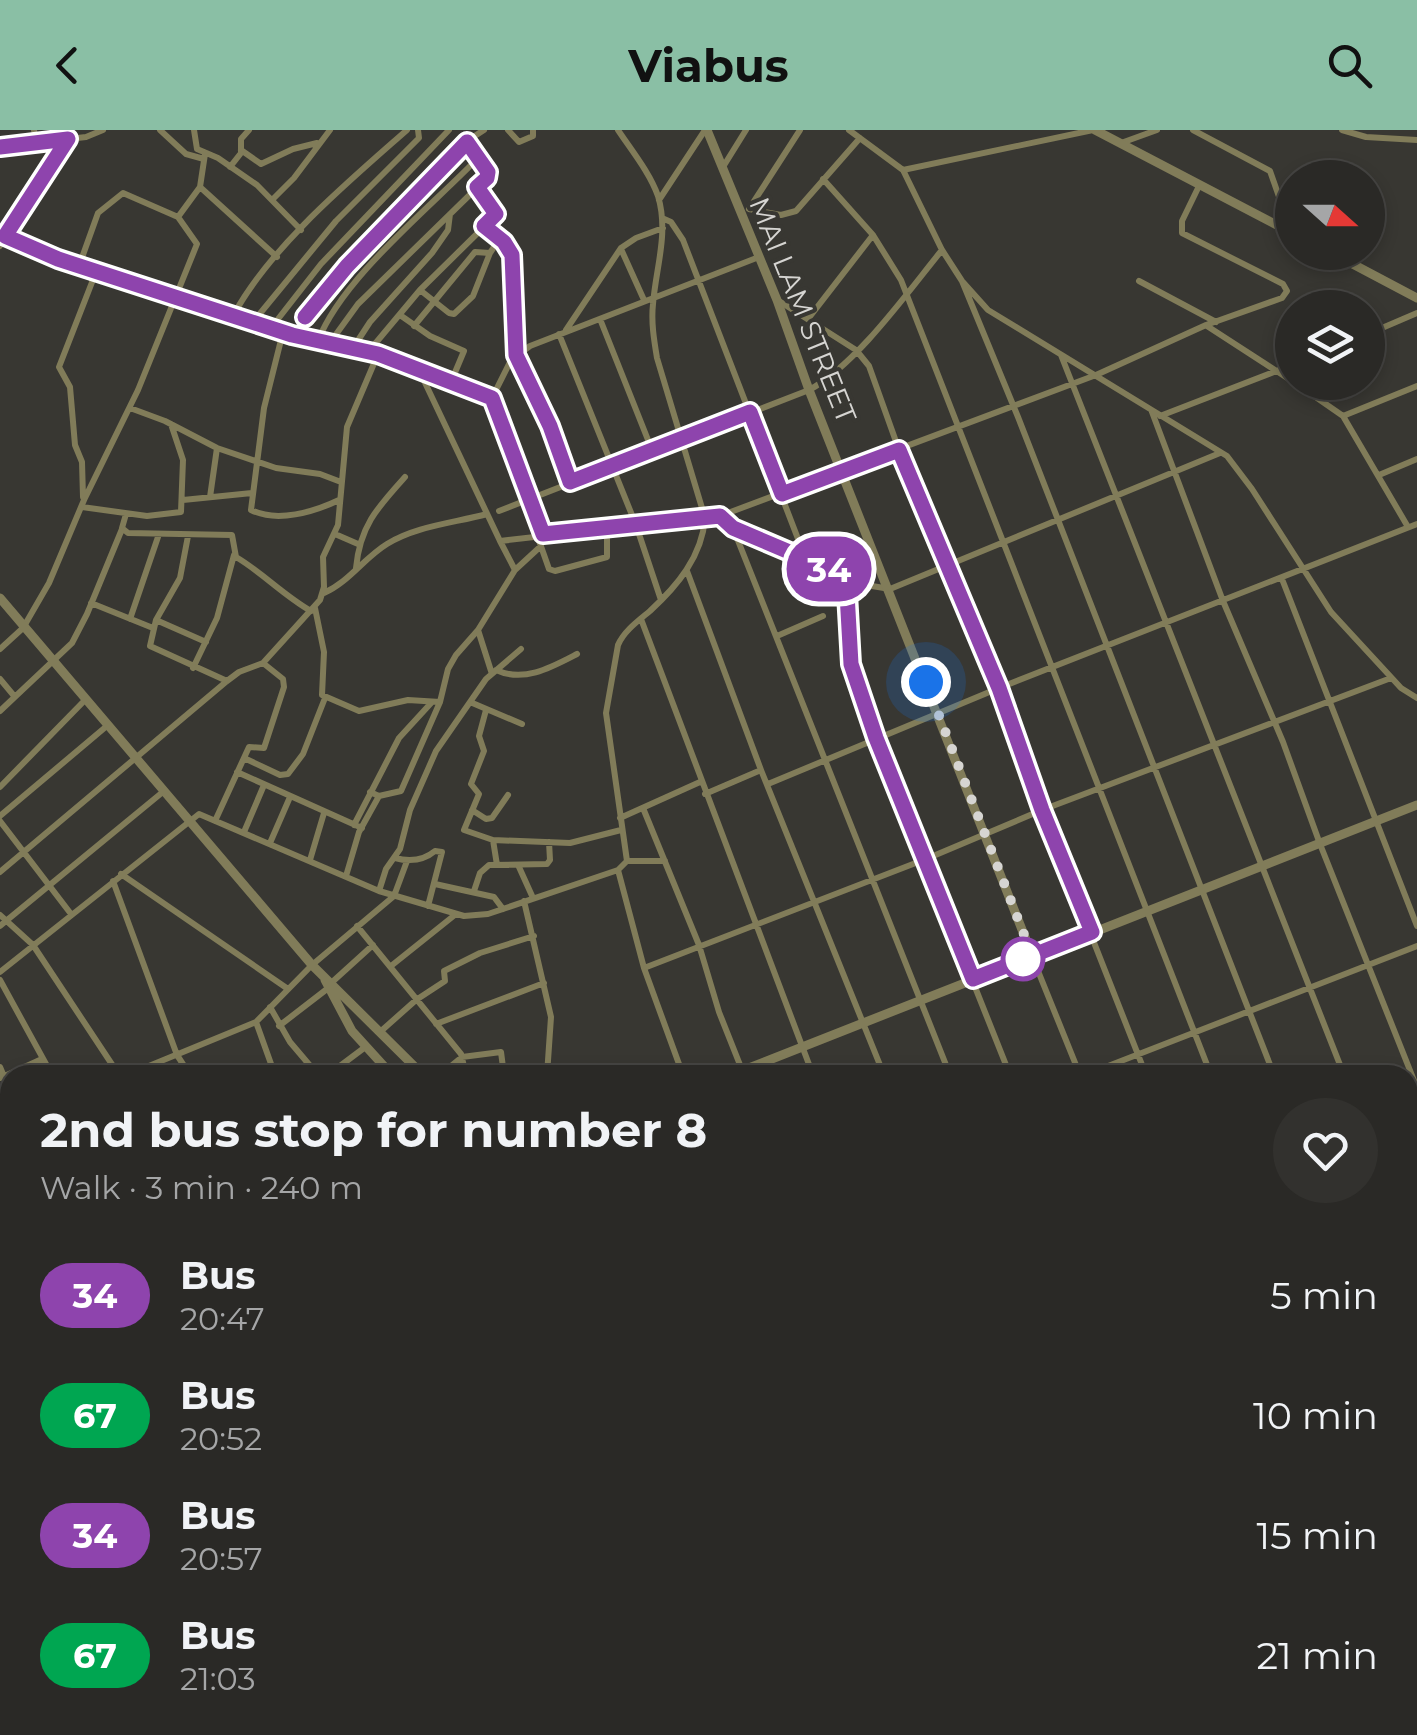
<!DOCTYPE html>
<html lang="en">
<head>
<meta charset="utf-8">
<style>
	body { margin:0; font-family:Montserrat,sans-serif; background:#32312e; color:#f1f3f6; height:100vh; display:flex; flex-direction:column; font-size:38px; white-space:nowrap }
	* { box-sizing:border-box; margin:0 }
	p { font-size:32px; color:#a5a6a7 }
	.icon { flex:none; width:55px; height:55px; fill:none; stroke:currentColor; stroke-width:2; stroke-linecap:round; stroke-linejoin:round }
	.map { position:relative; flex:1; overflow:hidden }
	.details { position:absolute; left:0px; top:935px; width:1418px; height:670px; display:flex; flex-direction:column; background:#2a2926; border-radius:30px 30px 0 0; box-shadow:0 5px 15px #0003,0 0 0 2px #464543 }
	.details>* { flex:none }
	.badge { padding:0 20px; border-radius:32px; font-size:35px; line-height:65px }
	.needle { width:65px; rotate:111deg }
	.buttons { position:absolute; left:1275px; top:30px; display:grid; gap:20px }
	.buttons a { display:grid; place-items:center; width:110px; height:110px; border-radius:50%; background:#2a2926; box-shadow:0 5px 15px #0003,0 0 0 2px #464543; font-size:50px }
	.you { position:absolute; width:50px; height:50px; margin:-25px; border:8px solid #fff; border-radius:50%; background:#1a73e8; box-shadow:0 0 0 15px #1a73e833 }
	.map>.badge { position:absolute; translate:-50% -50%; box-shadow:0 0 0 5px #fff }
	.round { display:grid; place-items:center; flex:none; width:105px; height:105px; border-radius:52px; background:#32312e }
	.head { display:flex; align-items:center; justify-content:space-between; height:170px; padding:0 40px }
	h1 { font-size:48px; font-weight:700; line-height:75px }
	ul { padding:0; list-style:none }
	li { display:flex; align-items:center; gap:30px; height:120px; padding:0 40px }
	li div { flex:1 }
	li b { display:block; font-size:38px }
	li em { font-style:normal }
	li .badge { min-width:110px; font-weight:700; text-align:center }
	header { display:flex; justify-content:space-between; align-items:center; height:130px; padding:0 40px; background:#8abfa5; color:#111; font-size:45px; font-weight:700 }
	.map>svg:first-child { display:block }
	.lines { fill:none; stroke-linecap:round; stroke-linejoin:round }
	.minor { stroke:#817c59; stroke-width:6 }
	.tertiary { stroke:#817c59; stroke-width:9 }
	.line-casing { stroke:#fff; stroke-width:22 }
	.line { stroke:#8e44ad; stroke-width:15 }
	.walk { stroke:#d6d5d2; stroke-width:10; stroke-dasharray:0 18 }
	.stop-dot { fill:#fff; stroke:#8e44ad; stroke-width:5 }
	.labels { text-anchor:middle; stroke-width:8; stroke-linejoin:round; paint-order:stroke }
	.street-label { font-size:28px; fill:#d6d5d2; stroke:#383732 }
</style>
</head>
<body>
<header><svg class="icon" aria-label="back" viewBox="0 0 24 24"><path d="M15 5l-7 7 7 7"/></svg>Viabus<svg class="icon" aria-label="search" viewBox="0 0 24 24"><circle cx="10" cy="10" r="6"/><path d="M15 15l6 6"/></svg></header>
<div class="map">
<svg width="1417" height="1605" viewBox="0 0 1417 1605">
	<rect width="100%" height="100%" fill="#383732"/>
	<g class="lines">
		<path class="minor" d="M34,0l2,12
			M160,0l26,24 18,5
			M194,0l3,19 21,9 39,27 44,45
			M508,0l11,12 14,-6v-6
			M618,0c14,21 32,43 40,66 11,37 -2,71 -5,108 -2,18 1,36 4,54l48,160c-3,39 -28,68 -55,93 -12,10 -26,20 -32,34l-12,68 21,148
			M849,0l54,40 39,80 20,31 26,29 239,146 25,33 79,123 70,76 16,10
			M1193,0l77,41 13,37 3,22
			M1342,0l24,7 51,3
			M1121,13l36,-13
			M0,17l86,-10 17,-7
			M241,20l20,14 32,-15 24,-6
			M230,37l11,-14v-14l8,-9
			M723,37l23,-37
			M903,40l190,-40
			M823,49l50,56 28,45 310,795
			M200,57l77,70
			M273,69l21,-21 36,-48
			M659,70l46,-70
			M749,79l32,6 15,-4 64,-73
			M749,79l51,-79
			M178,87l22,-30 5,-33
			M662,88l9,4 12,18 122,317
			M484,96l20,16 7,13 5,100 34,71 20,56
			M0,103l96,39 196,63 86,19 106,40 8,4 51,136
			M0,116l19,-37 48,-70
			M621,119l23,51
			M962,151l56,136 256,658
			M1139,151l77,41
			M420,160l29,23 5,1 19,-18 17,-43
			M779,171l77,49 13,16 30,84 100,238 43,122 104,265
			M400,185l30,21 34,15 -13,31
			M233,186c37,-69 115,-134 174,-186
			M600,189l52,131
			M808,189l65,-84
			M253,192l83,-101 83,-83 -1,-8
			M414,196l61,-74 15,1 10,-15
			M1207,196l85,55
			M271,198l50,-64 128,-134
			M566,200l55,-82 15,-10 27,-10
			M283,202l-19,76 -13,102c26,13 63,2 88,-10
			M559,204l77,191 25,75
			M1368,204l49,-21
			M292,205l55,-70 120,-124 17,-11
			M318,211c24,-63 113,-134 161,-184
			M329,214l29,-40 129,-126v-10l-20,-27
			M353,218l17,-26 62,-69 16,-23 2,-16
			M369,221l51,-61 76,-75 -19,-28
			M1061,225l283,720
			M419,240l81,171 220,-25 376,-141 110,-50 76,-27 5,-7 -4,-7 -101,-51v-12l17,-35
			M1294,252l49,34 65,111
			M492,268l19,-38 19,-14 229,-89
			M130,278l35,13 52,27 59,20 44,6 21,8
			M1152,282l71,189 60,141 37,102 97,244
			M1160,286l132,-51
			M1343,286l74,-30
			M1379,345l38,-16
			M83,367l-1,-35 -7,-17 -5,-58 -11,-20 37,-95
			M210,367l7,-49
			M183,370l69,-7
			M82,377l65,9 34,-4 2,-52 -12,-36
			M499,381l310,-121c47,-25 98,-97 133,-140
			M126,384l-4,14 6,5 104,2 4,22c27,16 47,38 75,54
			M720,386l13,12 133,57 24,4 330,-136
			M733,398l217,547
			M335,404l23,10
			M537,405l12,34 6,2 52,-14v-30
			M188,406l-8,42 -24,42 -6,26 77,35
			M500,411l15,29
			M356,438c4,-42 21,-60 49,-91
			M687,441l74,199 123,305
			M846,446l5,88 25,74 134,337
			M1282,449l135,347
			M324,463c25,-11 40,-35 63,-49 29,-18 67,-21 100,-30
			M91,473l62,25
			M315,478l9,44 -2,43 37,16 49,-11 32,2
			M130,489l29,-85
			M641,489l172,456
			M156,490l50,22
			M478,500l14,44
			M777,506l46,-20
			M0,519l23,-21 26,-45 35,-83 54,-110 59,-146 -19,-27 -55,-24 -25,20 -19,53
			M193,538l24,-50 17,-63
			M496,540c28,13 56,-3 81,-16
			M0,549l15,18
			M470,572l52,22
			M486,580l-7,26 5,15 -13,33 8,10 -15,36 29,10 77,3 51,-13
			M0,581l72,-68 15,-29 35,-85
			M244,628l36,17 8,-1 15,-20 22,-56
			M237,642l125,56
			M768,654l231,-96 418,-164
			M0,657l86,-88
			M370,662l9,4 22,-5 39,-89 8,-33 8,-14 22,-25 37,-60 26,-24
			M705,664l56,-24
			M643,678l56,137 20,67 25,63
			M472,680l14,9 6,-1 16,-23
			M0,686l108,-91
			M620,688l80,-36
			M0,691l71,93
			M215,691l34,-74 15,1 20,-61 -1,-8 -20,-16
			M354,695l45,-87 33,-36
			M244,702l20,-47
			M493,710l4,25
			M270,713l20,-46
			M395,728c15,4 28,3 40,-7l7,1 -14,54
			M310,730l14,-47
			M519,737l14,31
			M618,740l26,98 39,107
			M0,742l227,-191 12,-9 24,-9 57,-63 4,-13 -1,-30 15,-32 9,-98 31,-73
			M121,744l167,115
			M346,746l13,-44 20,-36
			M113,751l64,174 13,20
			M435,754l59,13 9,12
			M379,761l7,-22 14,-20 10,-39 26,-59 50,-72 35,-30
			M474,761l6,-18 9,-8 58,-1 3,-4 -1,-18
			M524,771l27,116 -4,58
			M0,785l33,30 86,130
			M0,796l164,-135
			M357,796l104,128 5,21
			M1032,826l48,119
			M391,836l65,-52
			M644,838l282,-109 116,-49 349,-132
			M0,842l199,-158 180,77 85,25 24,-2 130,-44 9,-9h38
			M0,850l52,95
			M330,854l43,-39
			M270,877l20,35 28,33
			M256,892l19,53
			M436,894l108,-41
			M279,896l48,-37
			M380,902l36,-32 29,-19 -1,-10 36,-18 54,-17
			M0,937l10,24
			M127,945l129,-53 56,-57 82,-69 13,-35
			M297,945l15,-6
			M328,945l36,-27
			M440,945l22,-18 39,-5 3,23
			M576,945l43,-7 4,7
			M1085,945l332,-129
			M0,948l42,-19
			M0,1005l10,-4
			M0,1067l10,-4
			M1408,1101l9,-3
			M0,1106l10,27
			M1408,1111l9,24
			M0,1194l10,-4
			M1408,1235l9,-4
			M0,1269l10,13
			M1408,1287l9,22
			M1408,1358l9,-10
			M420,1595l3,10
			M689,1595l12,10
			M832,1595l6,10
			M891,1595l6,10
			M1263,1595l27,10
			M244,1605l2,-10
			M316,1605l3,-10
			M519,1605l23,-10
			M1009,1605l8,-10
			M1049,1605l1,-10
			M1098,1605l13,-10
			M1166,1605l14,-10
			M1204,1605l11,-10
			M1237,1605l2,-10"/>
		<path class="tertiary" d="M707,0l70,170 32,90 223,565
			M1095,0l197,103
			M1330,122l87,46
			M0,468l312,367 111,110
			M325,850l27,51 40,44
			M731,945l686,-270
			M0,1426l10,10
			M152,1595l7,10
			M483,1605l3,-10"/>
	</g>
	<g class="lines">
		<defs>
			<path id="line" d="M0,17l68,-8 -63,97 53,23 234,76 86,19 114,44 51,136 177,-18 13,12 113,48 5,88 25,74 97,241 119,-47 -50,-122 -43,-122 -100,-238 -117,44 -32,-82 -180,70 -20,-56 -34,-71 -4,-100 -8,-13 -20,-16 12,-12 -19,-27 10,-9 1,-6 -21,-30 -120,124 -42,51"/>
		</defs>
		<use href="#line" class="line-casing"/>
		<use href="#line" class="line"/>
		<path class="walk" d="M926,552l106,273 -9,4"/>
	</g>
	<circle class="stop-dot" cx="1023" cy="829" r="20"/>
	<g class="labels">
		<g class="street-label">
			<text transform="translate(803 180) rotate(68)" y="10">MAI LAM STREET</text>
		</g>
	</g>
</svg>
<div class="buttons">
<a><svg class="needle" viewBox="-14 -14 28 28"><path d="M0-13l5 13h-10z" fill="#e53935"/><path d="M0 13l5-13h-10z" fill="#a5a6a7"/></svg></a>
<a><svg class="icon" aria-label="layers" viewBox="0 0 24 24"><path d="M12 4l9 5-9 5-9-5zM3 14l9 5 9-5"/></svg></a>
</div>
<div class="you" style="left:926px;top:552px"></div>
<b class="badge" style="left:829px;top:439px;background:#8e44ad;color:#fff">34</b>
<section class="details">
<div class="head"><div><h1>2nd bus stop for number 8</h1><p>Walk · 3 min · 240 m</p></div><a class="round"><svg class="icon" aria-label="heart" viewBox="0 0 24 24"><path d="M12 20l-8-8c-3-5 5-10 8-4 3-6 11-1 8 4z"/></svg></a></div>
<ul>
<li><span class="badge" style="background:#8e44ad;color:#fff">34</span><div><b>Bus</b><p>20:47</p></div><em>5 min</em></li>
<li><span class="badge" style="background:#00a651;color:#fff">67</span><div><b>Bus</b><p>20:52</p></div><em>10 min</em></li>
<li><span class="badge" style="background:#8e44ad;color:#fff">34</span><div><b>Bus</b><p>20:57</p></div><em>15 min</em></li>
<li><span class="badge" style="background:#00a651;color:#fff">67</span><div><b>Bus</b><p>21:03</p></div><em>21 min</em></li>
</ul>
</section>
</div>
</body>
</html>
